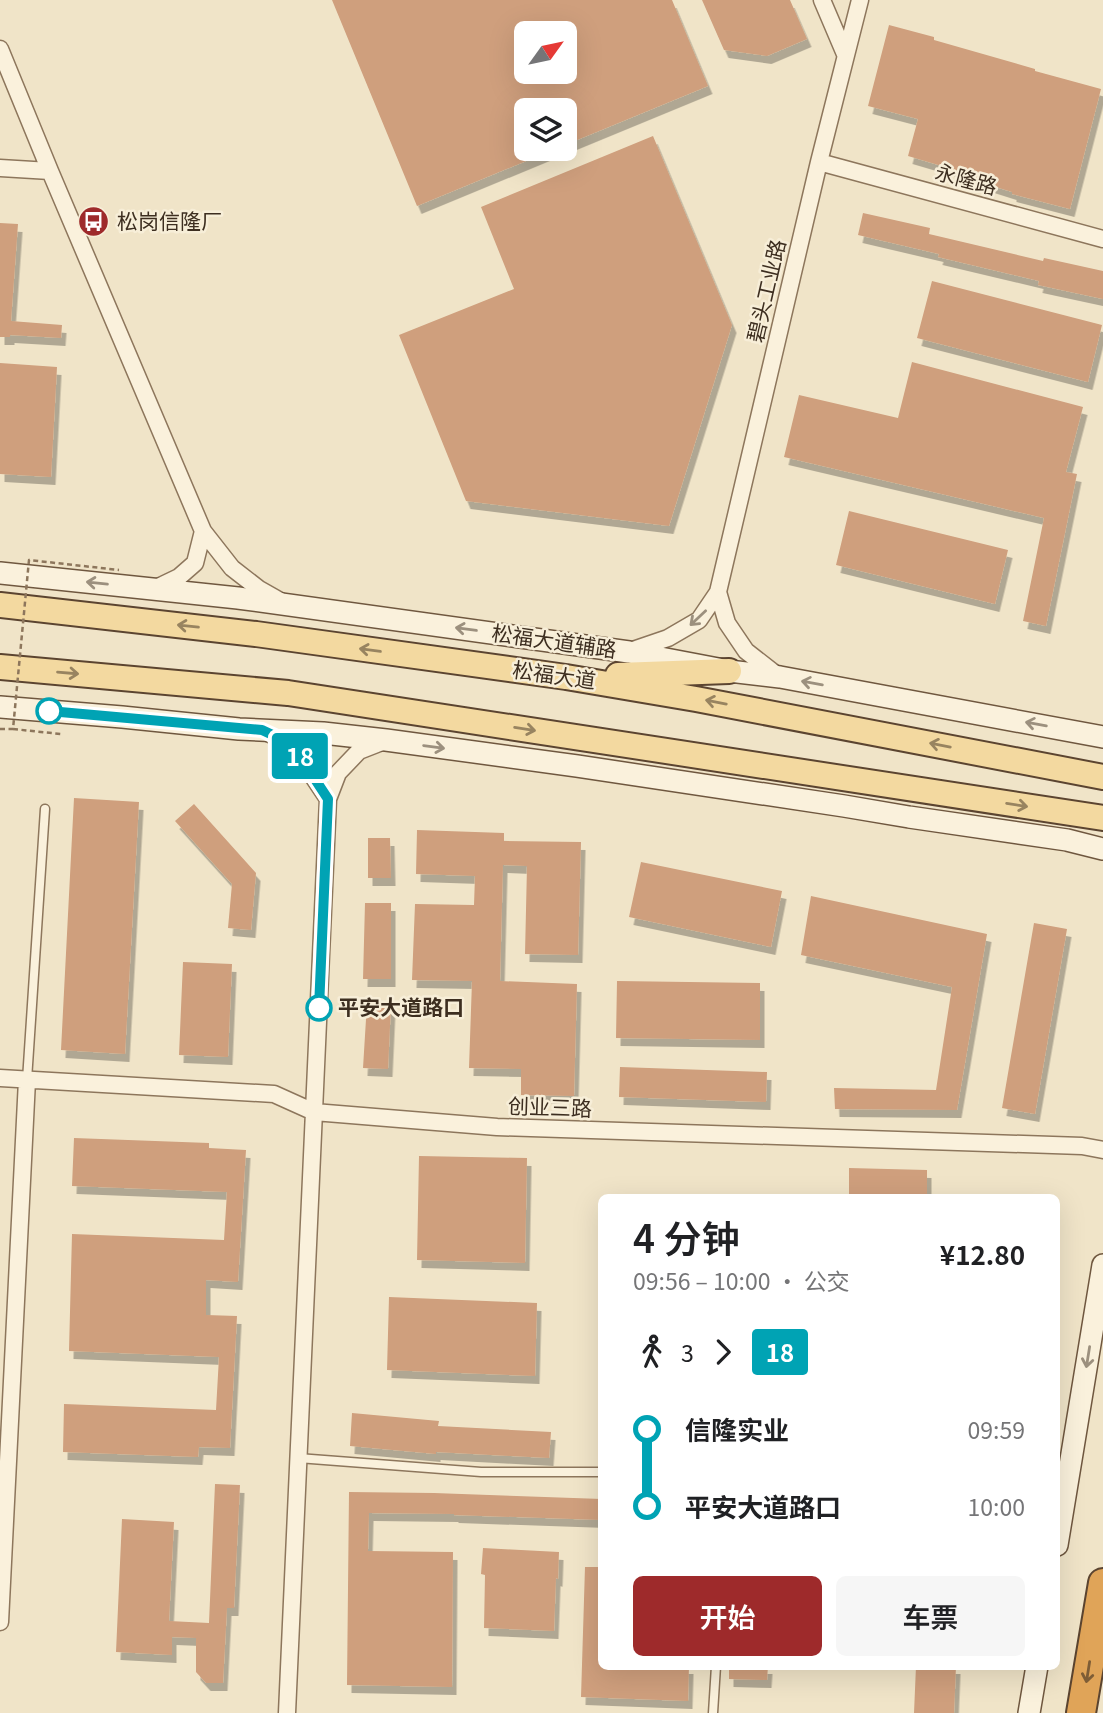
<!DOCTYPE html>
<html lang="zh">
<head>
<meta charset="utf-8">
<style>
	body { margin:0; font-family:Georgia,"Noto Sans SC",serif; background:#f6f6f6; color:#202124; height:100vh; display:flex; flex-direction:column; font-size:26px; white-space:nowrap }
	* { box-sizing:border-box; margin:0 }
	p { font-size:23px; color:#757577 }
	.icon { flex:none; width:38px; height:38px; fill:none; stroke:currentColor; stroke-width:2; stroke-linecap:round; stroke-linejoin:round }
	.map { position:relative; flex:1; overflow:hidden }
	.side { position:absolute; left:598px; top:1194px; width:462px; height:476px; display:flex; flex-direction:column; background:#fff; border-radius:10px; box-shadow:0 7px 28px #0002 }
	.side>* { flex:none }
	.badge { padding:0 14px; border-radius:5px; font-size:24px; line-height:46px }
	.needle { width:46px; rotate:57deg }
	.tools { position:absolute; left:514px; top:21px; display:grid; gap:14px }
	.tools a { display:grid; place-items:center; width:63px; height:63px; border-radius:10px; background:#fff; box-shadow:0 7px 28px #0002; font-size:35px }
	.map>.badge { position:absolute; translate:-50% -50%; box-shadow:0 0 0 4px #fff }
	.legs { display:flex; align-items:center; gap:10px; height:77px; padding:0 35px; font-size:23px }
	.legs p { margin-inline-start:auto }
	.overview { display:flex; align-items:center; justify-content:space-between; height:119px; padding:0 35px }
	h1 { font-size:38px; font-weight:600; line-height:52px }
	.cta { display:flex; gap:14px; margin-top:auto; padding:14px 35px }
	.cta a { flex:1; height:80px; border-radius:10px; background:#9e2a2b; color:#fff; font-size:28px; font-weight:600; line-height:80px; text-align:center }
	.cta a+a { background:#f6f6f6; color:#202124 }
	ul { padding:0 35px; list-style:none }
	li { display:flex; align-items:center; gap:24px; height:77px; font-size:26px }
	li i { display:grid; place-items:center; width:10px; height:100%; margin:0 9px; background:currentColor }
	li i::after { content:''; width:18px; height:18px; margin:-9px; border:5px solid; border-radius:50%; background:#fff }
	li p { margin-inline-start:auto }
	li:first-child i { background:linear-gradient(#0000 50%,currentColor 0) }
	li:last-child i { background:linear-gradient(currentColor 50%,#0000 0) }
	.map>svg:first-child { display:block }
	.building { fill:#cf9f7d; fill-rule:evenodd; filter:url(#shadow) }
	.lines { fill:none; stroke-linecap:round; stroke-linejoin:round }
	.lane-casing { stroke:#8d765c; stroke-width:11 }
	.street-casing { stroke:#8d765c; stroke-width:19 }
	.secondary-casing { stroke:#6f573f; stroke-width:24 }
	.primary-casing { stroke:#5b4430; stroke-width:28 }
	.highway-casing { stroke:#5b4430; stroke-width:32 }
	.path { stroke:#8d765c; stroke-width:2.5; stroke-dasharray:5 3.5; stroke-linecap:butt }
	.lane { stroke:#faf1dc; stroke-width:8 }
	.street { stroke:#faf1dc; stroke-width:16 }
	.secondary { stroke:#faf1dc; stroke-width:21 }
	.primary { stroke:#f3d9a0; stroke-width:24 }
	.highway { stroke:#e0a458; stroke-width:28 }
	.path-bridge { stroke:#8d765c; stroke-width:2.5; stroke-dasharray:5 3.5; stroke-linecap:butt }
	.oneway { stroke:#9c907e }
	.oneway2 { stroke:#988460 }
	.oneway3 { stroke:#7e5d36 }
	.line-1-casing { stroke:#fff; stroke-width:16 }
	.line-1 { stroke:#00a3b4; stroke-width:10 }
	.stop-1-dot { fill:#fff; stroke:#00a3b4; stroke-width:3.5 }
	.labels { text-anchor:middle; stroke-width:5; stroke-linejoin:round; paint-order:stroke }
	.street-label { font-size:21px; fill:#3d2e20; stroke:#f7eed8 }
	.poi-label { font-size:21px; fill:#3d2e20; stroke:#f7eed8; text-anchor:start }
	.stop-label { font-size:21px; font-weight:bold; fill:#3d2e20; stroke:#f7eed8; text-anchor:start }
</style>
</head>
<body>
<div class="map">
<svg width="1103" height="1713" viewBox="0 0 1103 1713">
	<defs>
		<filter id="shadow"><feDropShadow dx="4.5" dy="8" stdDeviation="0" flood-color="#0004"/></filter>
	</defs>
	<rect width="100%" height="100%" fill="#f0e4c8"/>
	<path class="building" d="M332,0h340l36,86 -143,59v-35h-38v39h28l-138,57zM527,33h38v39h-38z
		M702,0h88l17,39 -40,17 -43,-6z
		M889,25l45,12v3l101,29v2l66,18 -31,120 -58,-15v-2l-54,-17 1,-4 -51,-15 10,-37 -50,-13z
		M653,136l79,189 -63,201 -203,-25 -67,-166 115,-46 -33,-82z
		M863,213l67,15 -1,6 114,27 1,-3 59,13v28l-65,-14 1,-4 -101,-24 1,-3 -81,-19z
		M0,223l18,1 -7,97 51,4 -1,13 -51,-3v2h-10z
		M932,281l170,44 -14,57 -171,-44z
		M912,362l171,45 -17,65 11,2 -31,152 -23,-5 21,-103 -260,-61 15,-62 99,23z
		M0,363l57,4 -6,110 -51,-3z
		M849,511l159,39 -13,54 -159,-39z
		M74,798l65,4 -14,252 -64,-4z
		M194,804l62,69 -5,57 -23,-2 4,-44 -57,-63z
		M417,830l87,3v8l77,1 -3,113 -53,-1 2,-88 -24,-1 -3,116 77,3 -3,112 -53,-1v-26l-52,-1 3,-87 -60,-1 3,-76 59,1 1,-29 -59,-2z
		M368,838h22l1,40h-23z
		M641,862l141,29 -11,56 -142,-30z
		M811,896l176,38 -30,176 -122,-1 -1,-21 102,2 16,-103 -151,-32z
		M365,903h26v76h-28z
		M1034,923l33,6 -32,185 -33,-6z
		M183,962l49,2 -4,93 -49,-2z
		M617,981l143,2v57l-144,-2z
		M367,1003l24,1 -3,65 -25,-1z
		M620,1067l147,5 -1,30 -147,-5z
		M74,1138l135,5v5l37,2 -8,132 -32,-2v35l31,1 -7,132 -31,-1 -1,10 -135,-5 1,-48 152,6 3,-53 -150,-6 3,-117 152,6 3,-48 -155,-6z
		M419,1156l108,2 -2,105 -108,-3z
		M849,1168l78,2v27h-78z
		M389,1297l148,6 -2,73 -148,-6z
		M352,1413l87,8 -1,5 113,6 -2,26 -113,-6v2l-86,-8z
		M215,1484l25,1 -6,123h-7l-4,75h-17l-10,-11v-34l-24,-1v18l-56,-3 6,-133 52,3 -5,99 40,2z
		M349,1492l85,1 168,6v21l-148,-5v-1l-85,-1 -1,38 85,1 -1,135 -105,-2z
		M483,1548l76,4 -1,27 -2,-1 -2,53 -70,-3 1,-53 -4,-1z
		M585,1567h17v99h87l-1,35 -107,-4z
		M729,1666h39l-1,14 -38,-1z
		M916,1666h40l-2,47h-40z"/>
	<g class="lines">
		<defs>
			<path id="lane" d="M27,1080l18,-271
				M298,1458l183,14h121
				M713,1713l3,-47"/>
			<path id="street" d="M822,0l23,54
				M0,49l50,122 153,360 29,37 27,21 23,13
				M819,162l284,77
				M0,168l50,3
				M154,589l25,-12 16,-14 8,-32
				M718,592l101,-430 41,-162
				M630,651l38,-13 31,-18 19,-28 9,31 19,28 32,25
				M268,733l24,12 36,54
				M0,1078l274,16 40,18 183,15 585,19 21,4
				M0,1622l27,-542
				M287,1713l41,-914 10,-26 21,-22 23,-9"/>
			<path id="secondary" d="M0,573l238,25 391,54 100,19 51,6 323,60
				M0,707l122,10 117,12 84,4 63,7 191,26 267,40 65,11 158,23 36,9
				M1057,1545l46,-280
				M1029,1713l8,-47"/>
			<path id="primary" d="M0,605l256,29 310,43 130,22 407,78
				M0,667l288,26 815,125
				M618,675l111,-4"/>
			<path id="highway" d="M1081,1713l22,-130"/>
		</defs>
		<use href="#lane" class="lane-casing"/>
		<use href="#street" class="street-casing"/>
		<use href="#secondary" class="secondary-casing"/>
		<use href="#primary" class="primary-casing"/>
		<use href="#highway" class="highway-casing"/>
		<path class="path" d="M13,729l48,5"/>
		<use href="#lane" class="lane"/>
		<use href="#street" class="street"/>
		<use href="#secondary" class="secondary"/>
		<use href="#primary" class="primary"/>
		<use href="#highway" class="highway"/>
		<path class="path-bridge" d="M0,729h13l16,-169 90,10"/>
	</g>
	<defs><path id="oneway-shaft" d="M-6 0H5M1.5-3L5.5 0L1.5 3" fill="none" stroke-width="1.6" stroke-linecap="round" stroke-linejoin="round" transform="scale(1.75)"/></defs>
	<g class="oneway">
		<use href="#oneway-shaft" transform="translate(97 583) rotate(-174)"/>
		<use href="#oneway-shaft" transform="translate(698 618) rotate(137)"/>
		<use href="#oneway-shaft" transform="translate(466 629) rotate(-172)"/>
		<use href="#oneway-shaft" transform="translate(812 683) rotate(-170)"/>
		<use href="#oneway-shaft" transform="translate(1036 724) rotate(-170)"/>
		<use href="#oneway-shaft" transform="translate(434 747) rotate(8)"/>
		<use href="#oneway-shaft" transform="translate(1088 1357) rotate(99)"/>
	</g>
	<g class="oneway2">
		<use href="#oneway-shaft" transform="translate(188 626) rotate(-174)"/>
		<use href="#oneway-shaft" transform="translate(370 650) rotate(-172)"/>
		<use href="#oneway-shaft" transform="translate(68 673) rotate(5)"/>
		<use href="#oneway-shaft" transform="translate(716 702) rotate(-169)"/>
		<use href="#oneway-shaft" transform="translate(525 729) rotate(9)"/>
		<use href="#oneway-shaft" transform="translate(940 745) rotate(-169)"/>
		<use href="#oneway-shaft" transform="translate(1017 805) rotate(9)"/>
	</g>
	<use class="oneway3" href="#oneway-shaft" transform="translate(1088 1672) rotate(99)"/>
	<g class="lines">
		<defs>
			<path id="line-1" d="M49,711l213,19 30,14 36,55 -9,209"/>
		</defs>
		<use href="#line-1" class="line-1-casing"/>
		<use href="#line-1" class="line-1"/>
	</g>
	<defs>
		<symbol id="bus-disc" viewBox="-11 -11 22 22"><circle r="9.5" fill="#9e2a2b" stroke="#f7eed8"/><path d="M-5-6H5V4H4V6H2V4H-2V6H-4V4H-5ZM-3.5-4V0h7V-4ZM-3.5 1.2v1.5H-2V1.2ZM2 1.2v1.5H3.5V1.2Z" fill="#fff"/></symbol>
	</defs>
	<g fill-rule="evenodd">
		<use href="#bus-disc" x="76" y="204" width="35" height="35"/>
	</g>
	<g class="stop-1-dot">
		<circle cx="49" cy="711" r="12"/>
		<circle cx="319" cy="1008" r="12"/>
	</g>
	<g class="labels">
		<g class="street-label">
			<text transform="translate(966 180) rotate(15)" y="7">永隆路</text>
			<text transform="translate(767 291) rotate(-77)" y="7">碧头工业路</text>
			<text transform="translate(554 642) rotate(8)" y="7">松福大道辅路</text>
			<text transform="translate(554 676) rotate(8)" y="7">松福大道</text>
			<text transform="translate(550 1108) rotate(2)" y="7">创业三路</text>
		</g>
		<g class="poi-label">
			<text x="117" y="229">松岗信隆厂</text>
		</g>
		<g class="stop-label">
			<text x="338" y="1015">平安大道路口</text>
		</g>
	</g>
</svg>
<div class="tools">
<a><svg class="needle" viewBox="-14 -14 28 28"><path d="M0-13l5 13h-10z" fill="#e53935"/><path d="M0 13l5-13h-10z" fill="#757577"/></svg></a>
<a><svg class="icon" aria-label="layers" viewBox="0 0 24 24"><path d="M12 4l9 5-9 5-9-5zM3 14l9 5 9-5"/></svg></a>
</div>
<b class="badge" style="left:300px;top:756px;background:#00a3b4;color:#fff">18</b>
<section class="side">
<div class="overview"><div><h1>4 分钟</h1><p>09:56 – 10:00 · 公交</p></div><b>¥12.80</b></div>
<div class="legs"><svg class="icon" aria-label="walk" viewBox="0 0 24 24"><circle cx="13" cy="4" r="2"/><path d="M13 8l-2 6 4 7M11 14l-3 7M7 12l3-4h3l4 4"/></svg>3<svg class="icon" aria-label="forward" viewBox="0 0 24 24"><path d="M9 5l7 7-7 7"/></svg><b class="badge" style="background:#00a3b4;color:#fff">18</b></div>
<ul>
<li><i style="color:#00a3b4"></i><b>信隆实业</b><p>09:59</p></li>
<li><i style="color:#00a3b4"></i><b>平安大道路口</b><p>10:00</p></li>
</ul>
<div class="cta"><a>开始</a><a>车票</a></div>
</section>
</div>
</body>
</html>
